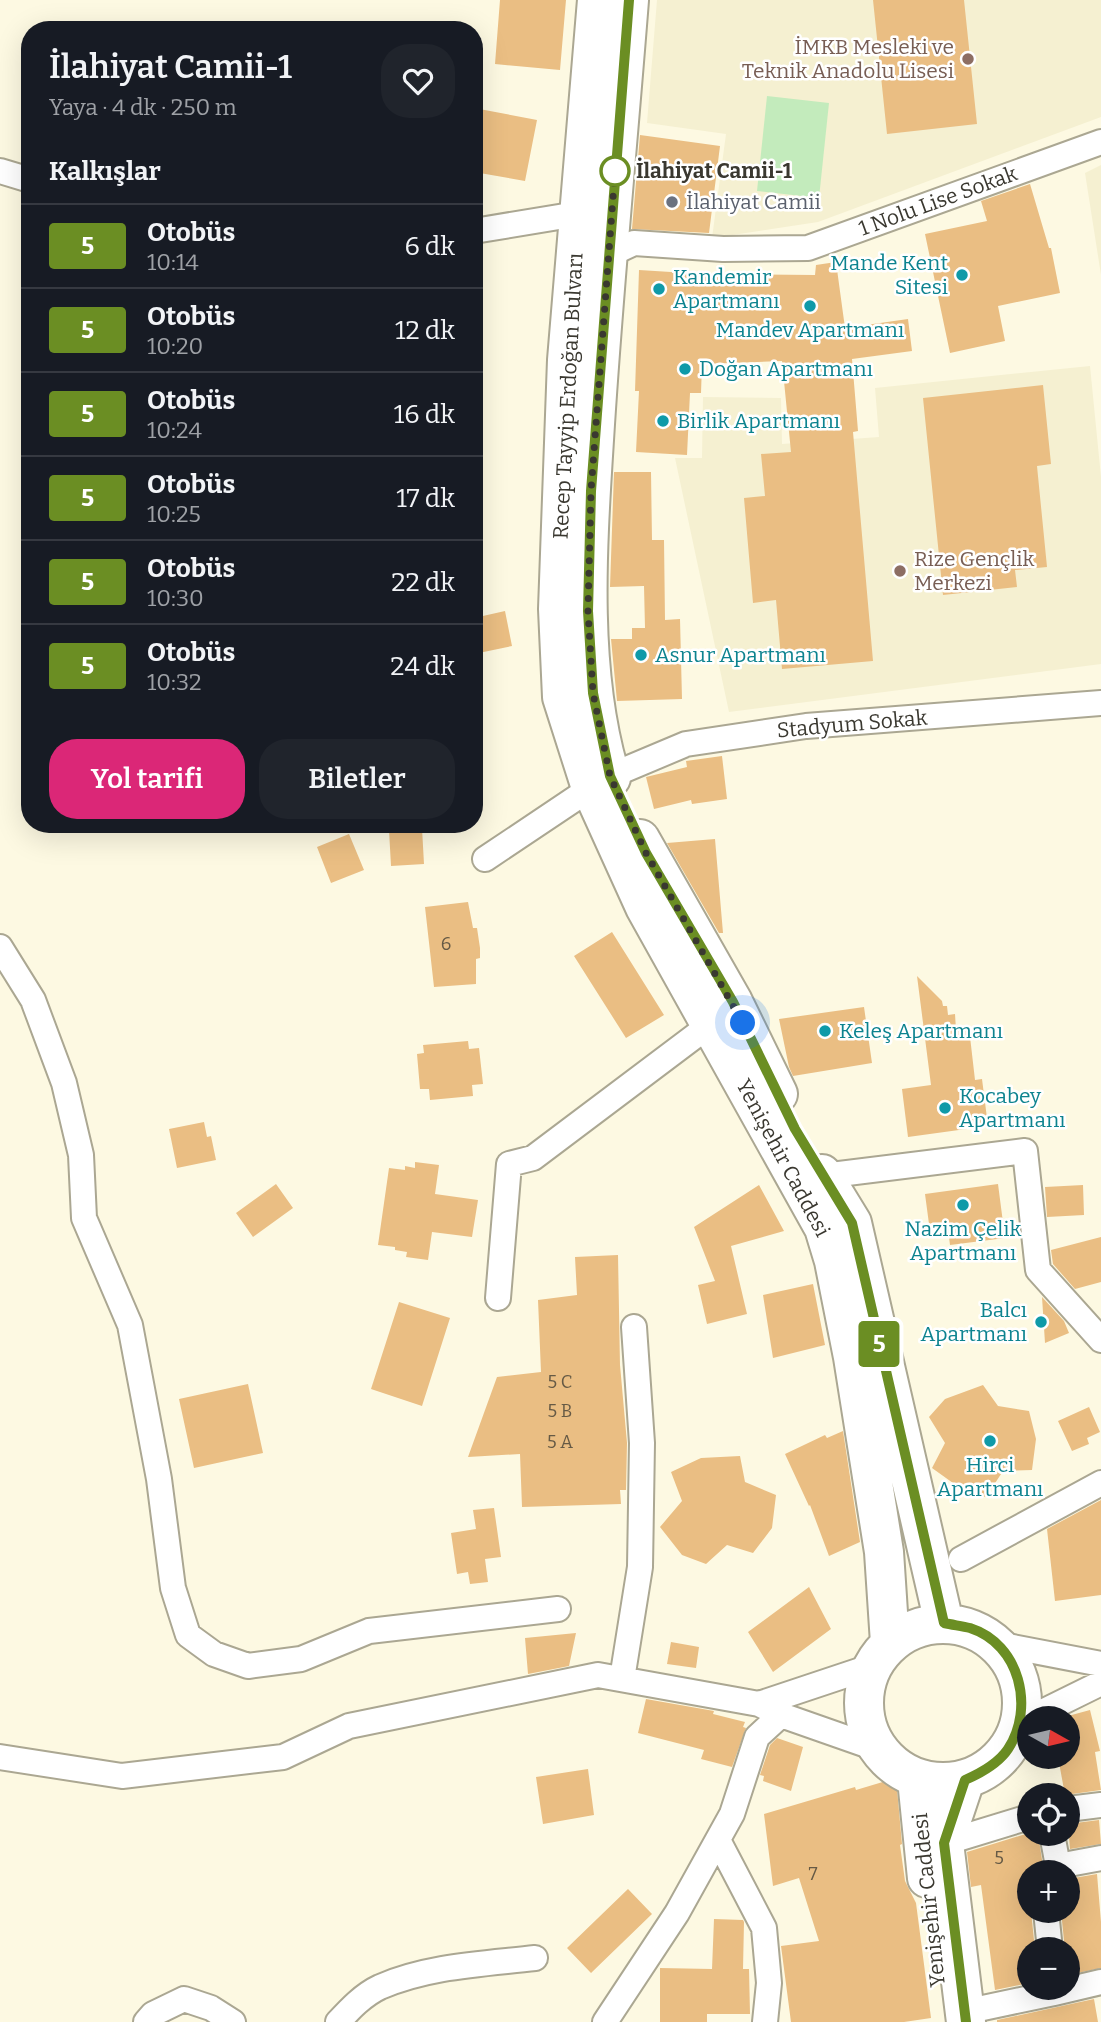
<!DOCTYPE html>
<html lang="tr">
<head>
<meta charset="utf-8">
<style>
	body { margin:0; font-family:Bitter,serif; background:#20242c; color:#f1f3f6; height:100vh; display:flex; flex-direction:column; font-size:26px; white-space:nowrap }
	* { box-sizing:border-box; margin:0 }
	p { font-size:23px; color:#9ea1a6 }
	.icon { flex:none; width:38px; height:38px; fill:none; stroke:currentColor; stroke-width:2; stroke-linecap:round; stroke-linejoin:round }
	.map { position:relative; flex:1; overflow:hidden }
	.panel { position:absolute; left:21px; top:21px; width:462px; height:812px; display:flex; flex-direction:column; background:#171b24; border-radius:28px; box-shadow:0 7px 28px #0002 }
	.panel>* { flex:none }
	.badge { padding:0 14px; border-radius:5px; font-size:24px; line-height:46px }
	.needle { width:46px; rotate:98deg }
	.tools { position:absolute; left:1017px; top:1706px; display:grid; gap:14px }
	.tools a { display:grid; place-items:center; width:63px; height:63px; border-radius:50%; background:#171b24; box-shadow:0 7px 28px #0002; font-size:35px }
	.you { position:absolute; width:35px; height:35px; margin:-18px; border:5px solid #fff; border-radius:50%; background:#1a73e8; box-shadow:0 0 0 10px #1a73e833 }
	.map>.badge { position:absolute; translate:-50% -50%; box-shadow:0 0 0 4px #fff }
	h2 { padding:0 28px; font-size:26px; line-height:63px }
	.round { display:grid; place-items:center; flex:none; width:74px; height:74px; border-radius:28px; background:#20242c }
	.summary { display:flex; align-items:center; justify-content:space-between; height:119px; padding:0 28px }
	h1 { font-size:33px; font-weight:600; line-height:52px }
	.button { display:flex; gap:14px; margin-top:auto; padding:14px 28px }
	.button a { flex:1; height:80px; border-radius:28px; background:#db2777; color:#fff; font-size:28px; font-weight:600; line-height:80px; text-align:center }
	.button a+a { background:#20242c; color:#f1f3f6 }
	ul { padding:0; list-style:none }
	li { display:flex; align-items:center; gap:21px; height:84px; padding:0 28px; border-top:2px solid #363941 }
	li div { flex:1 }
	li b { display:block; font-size:26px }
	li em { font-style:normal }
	li .badge { min-width:77px; font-weight:700; text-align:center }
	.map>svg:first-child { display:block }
	.built { fill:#f5f0d1 }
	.green { fill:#c3ebbc }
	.building { fill:#eabe83 }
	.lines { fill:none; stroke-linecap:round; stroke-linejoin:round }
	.minor-casing { stroke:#aba792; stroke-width:28 }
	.primary-casing { stroke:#aba792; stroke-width:42 }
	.minor { stroke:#fff; stroke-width:24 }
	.primary { stroke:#fff; stroke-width:38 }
	.line-casing { stroke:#fff; stroke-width:16 }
	.line { stroke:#6b8e23; stroke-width:10 }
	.walk { stroke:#3a3830; stroke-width:7; stroke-dasharray:0 12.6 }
	.education-dot { fill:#8d6e63; stroke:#fff; stroke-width:2.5 }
	.stop-dot { fill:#fff; stroke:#6b8e23; stroke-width:3.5 }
	.worship-dot { fill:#6b7280; stroke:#fff; stroke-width:2.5 }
	.culture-dot { fill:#0f9aa8; stroke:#fff; stroke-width:2.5 }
	.labels { text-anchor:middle; stroke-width:5; stroke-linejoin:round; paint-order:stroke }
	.number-label { font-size:18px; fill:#665a45 }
	.education-label { font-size:21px; fill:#785e54; stroke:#fff; text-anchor:end }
	.stop-label { font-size:21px; font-weight:bold; fill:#3a3830; stroke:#fff; text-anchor:start }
	.street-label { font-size:21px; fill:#3a3830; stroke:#fff }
	.worship-label { font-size:21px; fill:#5b616d; stroke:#fff; text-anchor:start }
	.culture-label { font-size:21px; fill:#0d838f; stroke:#fff; text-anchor:start }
</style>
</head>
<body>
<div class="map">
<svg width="1101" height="2022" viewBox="0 0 1101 2022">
	<rect width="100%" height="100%" fill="#fdf9e2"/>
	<path class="built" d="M657,0h444v117l-283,105 -106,16 14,-104 -79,-11z
		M1101,165v110l-16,-102z
		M1090,366l11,111v187l-372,48 -54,-254h27l1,-61 78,1 1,46 97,-7 -4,-49z"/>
	<path class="green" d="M767,96l62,7 -10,95 -62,-7z"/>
	<path class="building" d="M500,0h66l-6,70 -65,-6z
		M873,0h91l13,124 -90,10z
		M474,108l63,12 -12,61 -51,-9z
		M640,135l80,11 -11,87 -77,-4z
		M1030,184l19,64h2l9,45 -62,13 7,35 -55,12 -25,-119 62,-13 -6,-20z
		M836,262l9,66 63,-9 4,32 -60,8 6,72 -5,1 20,229 -91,8 -6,-69 -23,3 -9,-105 21,-2 -4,-42 30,-2 -9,-91 -80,3 -1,29h-11l-3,62 -51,-3 3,-61h-4l4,-121 64,4 112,1 1,-10z
		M1043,385l8,79 -14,2 10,101 -32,3 2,17 -74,8 -20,-197z
		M614,472h37l1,68h12l1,80 15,-1 2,80 -65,2 -6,-62h21v-11h13l-1,-42 -34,1z
		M505,611l7,35 -38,8v-36z
		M722,756l5,43 -35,5 -1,-4 -37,9 -8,-32 41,-10 -1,-6z
		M422,828l2,36 -33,2 -2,-36z
		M349,834l15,36 -33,13 -14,-36z
		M715,839l8,94h-4l-52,-90z
		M468,902l5,26h4l3,20v10l-4,1v25l-42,3 -9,-80z
		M612,932l52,83 -38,23 -52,-82z
		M917,976l25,25 1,5h4l1,9 7,-1 1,16 13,-2 6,52 7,-1 6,47 -80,11 -6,-48 29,-4z
		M864,1007l8,56 -79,13 -4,-9 -10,-48z
		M468,1041l1,8 10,-1 4,36 -11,1 1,11 -43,4 -1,-11h-9l-3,-35 7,-1 -1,-8z
		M204,1122l3,15 4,-1 5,24 -39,8 -8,-39z
		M415,1162l24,3 -4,29 43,6 -6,37 -40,-5 -4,28 -22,-3 1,-5 -12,-2v-3l-17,-2 11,-77 16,2v-4l10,2z
		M276,1184l17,24 -40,29 -17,-24z
		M998,1184l7,54 -55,7 -3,-23 -18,2 -4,-30z
		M759,1185l25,46 -53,15 16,68 -40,10 -9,-39 17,-4 -21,-54z
		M1083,1185l1,30 -37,2 -2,-30z
		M1101,1237v45l-26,7 -22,-25 -2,-14z
		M618,1255l2,110 7,78 -1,47h-6l1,14 -99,3 -2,-53 -52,3 29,-80 44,-5 -3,-72 39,-5 -2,-38z
		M813,1284l12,61 -52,13 -10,-63z
		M1042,1297l22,24 5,12 -24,10z
		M399,1302l51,16 -28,88 -51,-17z
		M248,1384l15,69 -69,15 -15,-69z
		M983,1385l15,21 31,5 7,28 -4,31 -29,1 -17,26 -19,-4 -35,-25 13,-25 -16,-26 16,-18z
		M1089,1407l11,25 -13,6 2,6 -17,7 -14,-30z
		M843,1431l17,111 -31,14 -19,-51 -1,1 -24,-52 40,-19 2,3z
		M740,1456l5,26 31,13 -4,33 -19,25 -26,-8 -21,19 -24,-9 -22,-28 22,-26 -11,-29 30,-14z
		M1101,1500v95l-46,6 -8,-72z
		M494,1508l7,49 -16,2 3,23 -18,2 -2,-12 -11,2 -6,-41 25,-4 -3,-19z
		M809,1587l22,42 -58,43 -25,-40z
		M576,1633l-7,33 -41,8 -3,-36z
		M671,1642l28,5 -3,21 -29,-4z
		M646,1699l68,12 -1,3 32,8 -2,5 3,1 -14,39 -31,-8 3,-9 -66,-17z
		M1090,1710l10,41 -5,1 6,38 -36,5 -7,-38h10v-41z
		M777,1738l26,9 -12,44 -28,-10 1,-5 -4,-1 10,-30z
		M588,1769l6,46 -51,9 -7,-47z
		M896,1778l6,66 -2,1 5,36 11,22 15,115 -27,4h-113l-10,-76 38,-5 -20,-63 -26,8 -9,-72 91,-27 1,3z
		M1099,1820l2,24 -31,5 -2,-25z
		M1029,1833l9,1 5,32 -14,4v41h2l4,39h-6v33l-34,7 -14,-105 -10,2 -4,-35z
		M1097,1874l4,48v46l-33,7v-25h-3l-4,-39h7v-32z
		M628,1889l24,25 -61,59 -24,-25z
		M714,1919l29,1 1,2 -1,47h6l1,45h-43v8h-47v-54l52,1z
		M1094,1999l4,23h-101v-2z"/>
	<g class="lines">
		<defs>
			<path id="minor" d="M0,171l30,9
				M474,231l103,-17
				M608,255l26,-12 89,6 85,-1 293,-106
				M610,776l76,-32 120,-18 295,-23
				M485,859l106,-71
				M0,947l33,53 31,83 17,72 3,63 46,107 29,154 14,109 15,47 26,19 34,12 53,-7 68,-28 189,-22
				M823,1176l202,-25 13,119 63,70
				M498,1298l11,-134 24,-6 178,-134
				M961,1559l140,-76
				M997,1644l104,20
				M873,1666l-114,38 22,11 97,34
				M622,1679l18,-112 2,-124 -8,-116
				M1030,1718l71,-35
				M0,1757l122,19 161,-19 66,-31 249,-51 161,29
				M1068,1809l33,-4
				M1052,1834l6,32 43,-8
				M718,1840l46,88 5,55 -4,39
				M944,1843l85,-26
				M1046,1911l4,39
				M1054,1988v5l47,-11
				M964,2012l90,-19
				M146,2022l7,-8 31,-15 27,9 22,14
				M338,2022c12,-13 25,-27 42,-35 48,-21 103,-23 155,-29
				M605,2022l72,-109 55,-99 25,-77 24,-22"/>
			<path id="primary" d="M597,0l-30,360 -9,249 4,88 29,91 54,119 179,321 10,33 19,96 31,195 6,91
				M611,778c-34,-109 -23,-241 -16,-354 9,-141 23,-283 34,-424
				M640,839l93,163 45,92
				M822,1174l30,49 92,400
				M864 1703a79 79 0 1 1 158 0a79 79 0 1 1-158 0Z
				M917,1779l10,99
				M965,1780l-21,63 22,179"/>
		</defs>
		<use href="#minor" class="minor-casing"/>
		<use href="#primary" class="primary-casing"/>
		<use href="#minor" class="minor"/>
		<use href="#primary" class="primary"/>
	</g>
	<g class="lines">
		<defs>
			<path id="line" d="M629,0l-38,491 -3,120 5,82 17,83 36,77 87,149 62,127 57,94 92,400c9,2 18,3 26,5 50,16 65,80 38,121 -10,15 -27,24 -43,31l-21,63 22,179"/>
		</defs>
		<use href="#line" class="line-casing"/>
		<use href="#line" class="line"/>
		<path class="walk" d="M615,171l-24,320 -3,120 5,82 17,83 36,77 97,170"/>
	</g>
	<g class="education-dot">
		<circle cx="968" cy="59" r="7"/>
		<circle cx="900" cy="571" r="7"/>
	</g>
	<circle class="stop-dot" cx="615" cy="171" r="14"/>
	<circle class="worship-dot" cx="672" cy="202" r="7"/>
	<g class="culture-dot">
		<circle cx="962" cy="275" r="7"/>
		<circle cx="659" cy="289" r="7"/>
		<circle cx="810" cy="306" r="7"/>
		<circle cx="685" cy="369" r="7"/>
		<circle cx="663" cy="421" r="7"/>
		<circle cx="641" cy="655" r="7"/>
		<circle cx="825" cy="1031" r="7"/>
		<circle cx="945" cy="1108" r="7"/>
		<circle cx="963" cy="1205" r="7"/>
		<circle cx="1041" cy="1322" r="7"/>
		<circle cx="990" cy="1441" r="7"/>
	</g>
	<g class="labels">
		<g class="number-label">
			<text x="446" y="950">6</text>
			<text x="560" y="1388">5 C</text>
			<text x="560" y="1417">5 B</text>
			<text x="560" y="1448">5 A</text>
			<text x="999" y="1864">5</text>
			<text x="813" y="1880">7</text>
		</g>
		<g class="education-label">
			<text x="954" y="54">İMKB Mesleki ve<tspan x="954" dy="24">Teknik Anadolu Lisesi</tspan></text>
			<text x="914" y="566" text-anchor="start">Rize Gençlik<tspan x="914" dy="24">Merkezi</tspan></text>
		</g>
		<g class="stop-label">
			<text x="636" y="178">İlahiyat Camii-1</text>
		</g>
		<g class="street-label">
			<text transform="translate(938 201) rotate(-20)" y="7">1 Nolu Lise Sokak</text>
			<text transform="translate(568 396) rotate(-87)" y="7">Recep Tayyip Erdoğan Bulvarı</text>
			<text transform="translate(852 724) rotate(-5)" y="7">Stadyum Sokak</text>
			<text transform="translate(783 1158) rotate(62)" y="7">Yenişehir Caddesi</text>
			<text transform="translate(929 1900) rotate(-96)" y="7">Yenişehir Caddesi</text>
		</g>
		<g class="worship-label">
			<text x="686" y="209">İlahiyat Camii</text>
		</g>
		<g class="culture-label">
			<text x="948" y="270" text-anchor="end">Mande Kent<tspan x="948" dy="24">Sitesi</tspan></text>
			<text x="673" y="284">Kandemir<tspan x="673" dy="24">Apartmanı</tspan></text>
			<text x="810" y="337" text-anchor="middle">Mandev Apartmanı</text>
			<text x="699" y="376">Doğan Apartmanı</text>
			<text x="677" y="428">Birlik Apartmanı</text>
			<text x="655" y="662">Asnur Apartmanı</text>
			<text x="839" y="1038">Keleş Apartmanı</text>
			<text x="959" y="1103">Kocabey<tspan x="959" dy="24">Apartmanı</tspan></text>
			<text x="963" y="1236" text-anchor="middle">Nazim Çelik<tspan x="963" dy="24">Apartmanı</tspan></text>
			<text x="1027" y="1317" text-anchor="end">Balcı<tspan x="1027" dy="24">Apartmanı</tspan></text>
			<text x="990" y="1472" text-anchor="middle">Hirci<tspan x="990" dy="24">Apartmanı</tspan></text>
		</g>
	</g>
</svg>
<div class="tools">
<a><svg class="needle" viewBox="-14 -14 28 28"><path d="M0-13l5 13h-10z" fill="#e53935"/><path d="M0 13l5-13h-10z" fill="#9ea1a6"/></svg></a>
<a><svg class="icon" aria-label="locate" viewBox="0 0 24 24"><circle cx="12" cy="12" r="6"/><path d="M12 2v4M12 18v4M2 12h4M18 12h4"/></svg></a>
<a>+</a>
<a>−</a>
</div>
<div class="you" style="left:743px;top:1023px"></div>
<b class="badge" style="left:879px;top:1344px;background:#6b8e23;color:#fff">5</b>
<section class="panel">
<div class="summary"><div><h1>İlahiyat Camii-1</h1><p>Yaya · 4 dk · 250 m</p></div><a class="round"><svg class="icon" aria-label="heart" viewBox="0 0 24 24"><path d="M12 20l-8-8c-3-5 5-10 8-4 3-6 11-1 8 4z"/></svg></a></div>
<h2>Kalkışlar</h2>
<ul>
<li><span class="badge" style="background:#6b8e23;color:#fff">5</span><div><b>Otobüs</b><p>10:14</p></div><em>6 dk</em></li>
<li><span class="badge" style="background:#6b8e23;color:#fff">5</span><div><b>Otobüs</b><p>10:20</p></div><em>12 dk</em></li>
<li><span class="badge" style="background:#6b8e23;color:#fff">5</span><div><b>Otobüs</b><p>10:24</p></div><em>16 dk</em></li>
<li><span class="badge" style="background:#6b8e23;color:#fff">5</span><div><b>Otobüs</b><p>10:25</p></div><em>17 dk</em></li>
<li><span class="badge" style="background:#6b8e23;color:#fff">5</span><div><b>Otobüs</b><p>10:30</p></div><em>22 dk</em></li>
<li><span class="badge" style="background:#6b8e23;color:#fff">5</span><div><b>Otobüs</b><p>10:32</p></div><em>24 dk</em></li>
</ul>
<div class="button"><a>Yol tarifi</a><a>Biletler</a></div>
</section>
</div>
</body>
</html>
